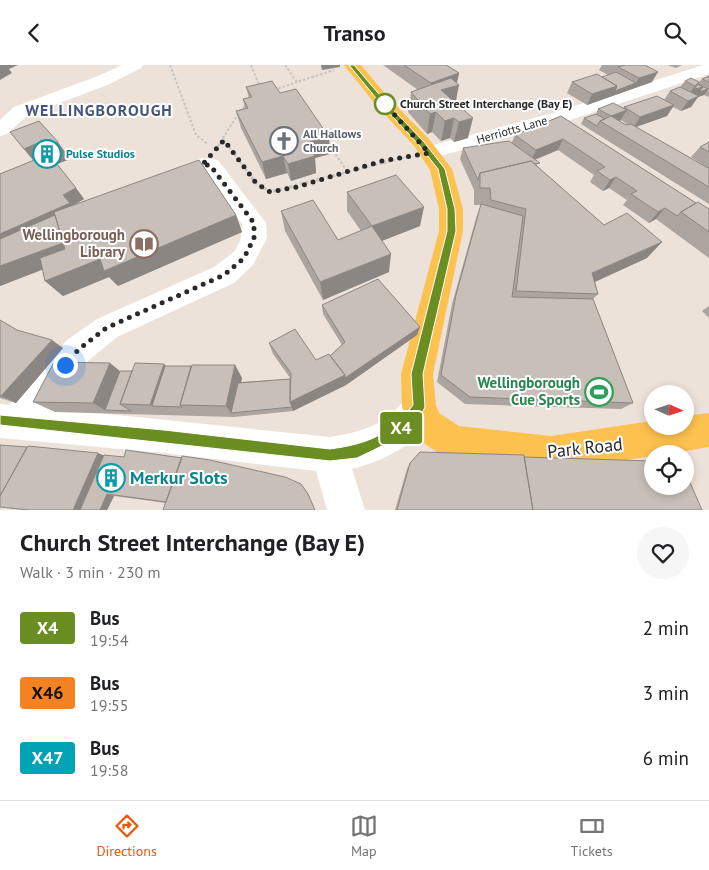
<!DOCTYPE html>
<html lang="en">
<head>
<meta charset="utf-8">
<style>
	body { margin:0; font-family:"PT Sans",sans-serif; background:#f6f6f6; color:#202124; height:100vh; display:flex; flex-direction:column; font-size:19px; white-space:nowrap }
	* { box-sizing:border-box; margin:0 }
	p { font-size:16px; color:#757577 }
	.icon { flex:none; width:28px; height:28px; fill:none; stroke:currentColor; stroke-width:2; stroke-linecap:round; stroke-linejoin:round }
	.map { position:relative; height:445px; overflow:hidden }
	.sheet { display:flex; flex-direction:column; background:#fff; flex:1 }
	.sheet>* { flex:none }
	.badge { padding:0 10px; border-radius:4px; font-size:18px; line-height:32px }
	.needle { width:32px; rotate:93deg }
	.controls { position:absolute; left:644px; top:320px; display:grid; gap:10px }
	.controls a { display:grid; place-items:center; width:50px; height:50px; border-radius:50%; background:#fff; box-shadow:0 2px 8px #0003; font-size:25px }
	.you { position:absolute; width:25px; height:25px; margin:-12px; border:4px solid #fff; border-radius:50%; background:#1a73e8; box-shadow:0 0 0 8px #1a73e833 }
	.map>.badge { position:absolute; translate:-50% -50%; box-shadow:0 0 0 2px #fff }
	.round { display:grid; place-items:center; flex:none; width:52px; height:52px; border-radius:26px; background:#f6f6f6 }
	.overview { display:flex; align-items:center; justify-content:space-between; height:85px; padding:0 20px }
	h1 { font-size:24px; font-weight:700; line-height:38px }
	ul { padding:0; list-style:none }
	li { display:flex; align-items:center; gap:15px; height:65px; padding:0 20px }
	li div { flex:1 }
	li b { display:block; font-size:19px }
	li em { font-style:normal }
	li .badge { min-width:55px; font-weight:700; text-align:center }
	header { display:flex; justify-content:space-between; align-items:center; height:65px; padding:0 20px; background:#fff; font-size:22px; font-weight:700 }
	.tabs { display:flex; justify-content:space-around; align-items:center; height:70px; border-top:1px solid #e0e0e0; background:#fff; font-size:14px; color:#757577 }
	.tabs a { display:grid; justify-items:center; gap:2px }
	.tabs .selected { color:#ea580c }
	.map>svg:first-child { display:block }
	.lines { fill:none; stroke-linecap:round; stroke-linejoin:round }
	.path-far1 { stroke:#c3c3c3; stroke-width:2; stroke-dasharray:2.5 2; stroke-linecap:butt }
	.path { stroke:#c3c3c3; stroke-width:3; stroke-dasharray:3 2.5; stroke-linecap:butt }
	.minor { fill:#fff; fill-rule:evenodd }
	.major { fill:#fcc14e; fill-rule:evenodd }
	.wall { fill:#aca49f; fill-rule:evenodd }
	.shaded-wall { fill:#8c8682 }
	.building { fill:#c8bfb9; stroke:#8c8682 }
	.line { fill:#6b8e23; stroke:#fff }
	.walk { stroke:#292929; stroke-width:5; stroke-dasharray:0 9 }
	.stop-dot { fill:#fff; stroke:#6b8e23; stroke-width:2.5 }
	.labels { text-anchor:middle; stroke-width:4; stroke-linejoin:round; paint-order:stroke }
	.far-stop-label { font-size:12px; font-weight:bold; fill:#292929; stroke:#fff; text-anchor:start }
	.far-street-label { font-size:12px; fill:#292929; stroke:#fff }
	.far-worship-label { font-size:12px; font-weight:bold; fill:#5b616d; stroke:#fff; text-anchor:start }
	.far-culture-label { font-size:12px; font-weight:bold; fill:#0d838f; stroke:#fff; text-anchor:start }
	.education-label { font-size:15px; font-weight:bold; fill:#785e54; stroke:#fff; text-anchor:end }
	.leisure-label { font-size:15px; font-weight:bold; fill:#27864d; stroke:#fff; text-anchor:end }
	.far-district-label { font-size:16px; font-weight:bold; letter-spacing:1px; fill:#46557d; stroke:#fff }
	.near-street-label { font-size:18px; fill:#292929; stroke:#fff }
	.near-culture-label { font-size:18px; font-weight:bold; fill:#0d838f; stroke:#fff; text-anchor:start }
</style>
</head>
<body>
<header><svg class="icon" aria-label="back" viewBox="0 0 24 24"><path d="M15 5l-7 7 7 7"/></svg>Transo<svg class="icon" aria-label="search" viewBox="0 0 24 24"><circle cx="10" cy="10" r="6"/><path d="M15 15l6 6"/></svg></header>
<div class="map">
<svg width="709" height="445" viewBox="0 0 709 445">
	<rect width="100%" height="100%" fill="#ede2d9"/>
	<g class="lines">
		<path class="path-far1" d="M170,0l26,70 12,9
			M251,0l9,22
			M285,0l12,17 37,-12
			M274,25l23,-8
			M224,75l25,34
			M328,78l19,28
			M218,81l20,-32 8,-9
			M340,109l67,-17"/>
		<path class="path" d="M248,108l8,10 14,9 74,-19"/>
		<path class="minor" d="M122,0h21l-2,3 -31,16 -82,31 -21,19 -7,2v-16l14,-13 84,-31z
			M703,0h6v9l-142,47 -138,38 -7,-1 -3,-5 3,-5 131,-35z
			M202,93l16,2 48,63 1,15 -14,27 -19,18 -117,54 -28,23 -40,48 281,29c23,-4 45,-8 62,-24 12,-10 11,-16 27,-23l12,5 5,12c-15,36 -47,52 -84,62l13,41h-38l-11,-39 -152,-18 -164,-15v-34l9,1 58,-65 30,-21 117,-52 21,-16 6,-13 1,-14 -38,-52 -37,14 -8,-2 -3,-5 3,-5z"/>
		<path class="major" d="M344,0h17l27,32 41,42 23,30 11,40v22l-30,143 3,31 3,8 20,13 92,10 101,-15v5h33v-10l24,-3v34l-41,7h-16v2l-101,16 -98,-11 -12,-6 -26,-18 -13,-30 -1,-33 38,-143v-22l-9,-39 -15,-23 -39,-42z"/>
	</g>
	<path class="wall" d="M383,0h63l13,8 -2,10 -1,20 12,35 -14,4 -4,-4 -9,3 -9,-9 -5,2 -19,-22 3,-20 7,-2z
		M602,0h43l7,17 -65,23 -20,-12 5,-11 30,-5 6,-2 -9,-5z
		M667,0h15l-6,3z
		M709,11v21l-5,-2 -6,2 -7,10 -10,4 -8,-4 -6,9 -31,11 72,41 -17,-11 9,-10 9,-5v62l-128,-80 3,-6 12,-4 2,-5 25,-1 1,-1 40,-7 6,-9 10,-4 5,-6 14,1 3,-3zM621,55l7,5h-2l-7,-4z
		M246,22l34,6 50,61 -15,4 1,15 -25,8 -4,-8 -21,6 -25,-51 -5,-17 9,-2 -2,-10 6,-1z
		M561,51l135,87 13,6v49l-53,-39 -7,4 -26,-18 4,-5 -18,-12 -6,3 -13,-9 4,-7 -36,-25 -23,10 3,7 66,58 43,33 -52,24 3,12 -5,5 40,104 -12,6 -156,-5 -28,-22 15,-78 25,-89 4,-10h-7v-15l-14,-31 3,-11 49,-6 3,-7z
		M10,67l60,27 -13,5 27,35 -12,7 164,9 6,17 -124,54 -9,-9 -46,19 -18,-15 -2,-12 -43,17 33,-126z
		M347,127l73,34 -38,15 7,31 -66,28 -38,-69 -4,-20 57,29 23,-9 -14,-20z
		M322,240l98,22 -3,8 -71,50 -53,26 -59,6 -179,-5 -22,-10 87,-31h12l32,-7 1,2h26l44,-1 7,13 -1,4 49,-3v-1l-17,-24 -4,-11 47,17 14,-4 12,-11 -19,-31z
		M709,241v12l-7,-7z
		M0,255l17,10 46,18 -47,55 -16,-5z
		M104,390l197,29 9,13 -144,6 -52,-7 -7,14h-81l-26,-3z
		M524,392l178,53h-307l12,-41 3,-6z"/>
	<path class="shaded-wall" d="M0,0h18l-9,4 3,4 -12,7z
		M321,0h19v2l-18,3z
		M658,7l-6,10 -65,23 5,-11 25,-8 19,-3 3,-5z
		M459,8l-3,13 3,-1 -4,20 -26,-8 2,-14z
		M699,17l-5,7 9,-2 5,2 -4,6 -6,2 -7,10 -10,4 7,-10 -3,-2 10,-13z
		M674,40l-7,11 -34,12 7,-11z
		M627,45l-7,11 -12,5 3,-10z
		M436,47l-4,20 -5,2 3,-20z
		M454,53l-4,20 -9,3 4,-20z
		M473,53l-5,20 -14,4 5,-20z
		M329,72l1,17 -15,4 1,15 -25,8 -3,-17 18,-21z
		M563,74l-5,11 -27,11 5,-11z
		M40,77l13,17 -15,7 -14,-17z
		M58,77l12,17 -13,5 -13,-17z
		M283,91l4,17 -21,6 -4,-17z
		M616,112l-7,11 -6,3 7,-11z
		M76,123l8,11 -12,7 6,50 -78,30v-52z
		M424,142l-4,19 -49,19 1,-19z
		M665,143l-9,11 -7,4 9,-11z
		M236,150l6,17 -124,54 -9,-9 -46,19 -18,-15 55,-22z
		M662,177l-15,16 -68,31 13,-16z
		M391,189l-2,18 -66,28 -3,-18z
		M420,262l-3,8 -71,50 -53,26 -3,-9z
		M52,275l11,8 -47,55 -15,-7z
		M110,298l15,12 -20,35 -12,-7z
		M164,299l12,12 -24,30 -2,-1z
		M235,300l7,13 -7,35h-4l-5,-7z
		M98,388l12,5 -22,52h-15z
		M107,429l7,2 -7,14h-7z"/>
	<path class="building" d="M404,0h42l13,8 -28,10z
		M625,0h20l13,7 -19,6 -21,-11z
		M616,7l20,11 -21,8 2,-5 -15,-9z
		M597,9l20,12 -25,8 -20,-12z
		M709,11v6l-7,-3z
		M451,13l8,7 -18,5 32,28 -14,4 -5,-4 -9,3 -9,-9 -6,2 -19,-22z
		M691,13l8,4 -4,4 -10,-5z
		M272,16l8,12 16,-4 33,48 -23,6 9,13 -27,8 -5,-8 -21,6 -26,-51 12,-3 -5,-9 9,-2 -6,-10z
		M698,19l5,3 -9,2z
		M698,19l10,5 -9,3 4,-5z
		M680,22l19,9 -11,5 -18,-10z
		M657,31l17,9 -34,12 -16,-10z
		M613,38l14,7 -16,6 -13,-7z
		M596,49l9,5 -5,2 -3,5 -13,-8z
		M561,51l135,87 -15,9 -4,4 -12,-8 -7,4 -27,-18 6,-3 -21,-14 -6,3 -13,-9 8,-4 -42,-28 -27,11 -21,-15z
		M611,51l15,9 5,-1 77,44 1,-1v20l-109,-66z
		M39,56l19,21 -14,5 -4,-5 -16,7 -14,-17z
		M509,76l31,22 -5,1 -4,-3 -51,12 -2,7 -15,-32z
		M709,77v10l-9,-5z
		M49,89l27,34 -13,7 7,8 -70,31v-60z
		M199,95l37,55 -132,56 -4,-12 -55,22 -5,-23 25,-9 -11,-37z
		M531,96l73,64 23,-12 35,29 -70,31 6,21 -82,-3 10,-82 -35,-9 -1,-12h-10v-15z
		M396,110l28,32 -52,19 -25,-34z
		M313,135l25,40 34,-14 19,28 -71,28 -39,-71z
		M698,137l11,7v23l-28,-20z
		M481,139l42,12 -11,81 81,2 40,104 -163,-6 -29,-22 15,-80z
		M55,150l8,28 -63,23v-27z
		M378,214l42,48 -75,51v-3l-15,-19 15,-14 -23,-37z
		M0,255l17,10 35,10 -51,56h-1z
		M295,264l21,31 13,-6 16,21 -55,27 1,-29 -22,-30z
		M54,297l56,1 -17,40 -60,-1z
		M135,298l29,1 -14,41 -30,-1z
		M192,300h43l-9,41 -46,-1z
		M165,301h26l-11,39 2,2 -30,-1z
		M120,306h12l-12,33 11,7 -26,-1z
		M290,314v23l2,5 -61,6 7,-30z
		M0,380l27,2 -27,49z
		M28,381l70,7 -25,57h-44l-29,-3v-11z
		M126,385l56,8 -16,44 -59,-8 -7,16h-20l24,-55 20,2z
		M420,387l104,3 9,55h-136l13,-47z
		M182,391l28,4 75,17 16,7 7,10 7,16h-152z
		M524,392l128,4v25h33v-15l17,39h-169z"/>
	<path class="line" d="M349,0h5l30,35 40,42 21,27 10,40 1,22 -33,143 2,33 -2,4 -14,19 -21,13 -31,15 -27,3 -330,-36v-10l164,15 166,19c37,-5 60,-14 83,-44l-2,-31 36,-143v-22l-9,-40 -19,-24 -39,-42z"/>
	<g class="lines">
		<path class="walk" d="M65,300l13,-15 28,-22 118,-53 20,-17 10,-20v-15l-44,-58h-8l22,-25 32,43 14,9 27,-5 85,-26 47,-8 -47,-52 3,3"/>
	</g>
	<defs>
		<symbol id="church-ring" viewBox="-11 -11 22 22"><circle r="9.5" fill="#fff" stroke="#6b7280" stroke-width="1.5"/><path d="M-1.2-6h2.4v3.5h3.3v2.4h-3.3V6h-2.4V-.1h-3.3v-2.4h3.3Z" fill="#6b7280"/></symbol>
		<symbol id="building-ring" viewBox="-11 -11 22 22"><circle r="9.5" fill="#fff" stroke="#0f9aa8" stroke-width="1.5"/><path d="M-4-6H4V6H1V3H-1V6H-4ZM-2.5-4.3h1.7v1.8h-1.7ZM.8-4.3h1.7v1.8H.8ZM-2.5-1h1.7V.8h-1.7ZM.8-1h1.7V.8H.8Z" fill="#0f9aa8"/></symbol>
		<symbol id="library-ring" viewBox="-11 -11 22 22"><circle r="9.5" fill="#fff" stroke="#8d6e63" stroke-width="1.5"/><path d="M-6-4Q-3-5.5-.7-3.5V5Q-3 3-6 4ZM6-4Q3-5.5 .7-3.5V5Q3 3 6 4Z" fill="#8d6e63"/></symbol>
		<symbol id="stadium-ring" viewBox="-11 -11 22 22"><circle r="9.5" fill="#fff" stroke="#2e9e5b" stroke-width="1.5"/><path d="M0-5a6.5 5 0 1 0 0 10a6.5 5 0 1 0 0-10ZM-3.5-1.8h7v3.6h-7Z" fill="#2e9e5b"/></symbol>
	</defs>
	<g fill-rule="evenodd">
		<use href="#church-ring" x="268" y="60" width="32" height="32"/>
		<use href="#building-ring" x="31" y="73" width="32" height="32"/>
		<use href="#library-ring" x="128" y="163" width="32" height="32"/>
		<use href="#stadium-ring" x="583" y="311" width="32" height="32"/>
		<use href="#building-ring" x="95" y="397" width="32" height="32"/>
	</g>
	<circle class="stop-dot" cx="385" cy="39" r="10"/>
	<g class="labels">
		<g class="far-stop-label">
			<text x="400" y="43">Church Street Interchange (Bay E)</text>
		</g>
		<g class="far-street-label">
			<text transform="translate(512 65) rotate(-16)" y="4">Herriotts Lane</text>
		</g>
		<g class="far-worship-label">
			<text x="303" y="73">All Hallows<tspan x="303" dy="14">Church</tspan></text>
		</g>
		<g class="far-culture-label">
			<text x="66" y="93">Pulse Studios</text>
		</g>
		<g class="education-label">
			<text x="125" y="175">Wellingborough<tspan x="125" dy="17">Library</tspan></text>
		</g>
		<g class="leisure-label">
			<text x="580" y="323">Wellingborough<tspan x="580" dy="17">Cue Sports</tspan></text>
		</g>
		<g class="far-district-label">
			<text x="99" y="51">WELLINGBOROUGH</text>
		</g>
		<g class="near-street-label">
			<text transform="translate(585 383) rotate(-6)" y="6">Park Road</text>
		</g>
		<g class="near-culture-label">
			<text x="130" y="419">Merkur Slots</text>
		</g>
	</g>
</svg>
<div class="controls">
<a><svg class="needle" viewBox="-14 -14 28 28"><path d="M0-13l5 13h-10z" fill="#e53935"/><path d="M0 13l5-13h-10z" fill="#757577"/></svg></a>
<a><svg class="icon" aria-label="locate" viewBox="0 0 24 24"><circle cx="12" cy="12" r="6"/><path d="M12 2v4M12 18v4M2 12h4M18 12h4"/></svg></a>
</div>
<div class="you" style="left:65px;top:300px"></div>
<b class="badge" style="left:401px;top:363px;background:#6b8e23;color:#fff">X4</b>
</div>
<section class="sheet">
<div class="overview"><div><h1>Church Street Interchange (Bay E)</h1><p>Walk · 3 min · 230 m</p></div><a class="round"><svg class="icon" aria-label="heart" viewBox="0 0 24 24"><path d="M12 20l-8-8c-3-5 5-10 8-4 3-6 11-1 8 4z"/></svg></a></div>
<ul>
<li><span class="badge" style="background:#6b8e23;color:#fff">X4</span><div><b>Bus</b><p>19:54</p></div><em>2 min</em></li>
<li><span class="badge" style="background:#f58220;color:#111">X46</span><div><b>Bus</b><p>19:55</p></div><em>3 min</em></li>
<li><span class="badge" style="background:#00a3b4;color:#fff">X47</span><div><b>Bus</b><p>19:58</p></div><em>6 min</em></li>
</ul>
</section>
<nav class="tabs">
<a class="selected"><svg class="icon" aria-label="directions" viewBox="0 0 24 24"><path d="M12 3l9 9-9 9-9-9zM9 14v-3h6M13 9l2 2-2 2"/></svg>Directions</a>
<a><svg class="icon" aria-label="map" viewBox="0 0 24 24"><path d="M3 6l6-2 6 2 6-2v14l-6 2-6-2-6 2zM9 4v14M15 6v14"/></svg>Map</a>
<a><svg class="icon" aria-label="tickets" viewBox="0 0 24 24"><path d="M3 7h18v10H3zM15 7v10"/></svg>Tickets</a>
</nav>
</body>
</html>
